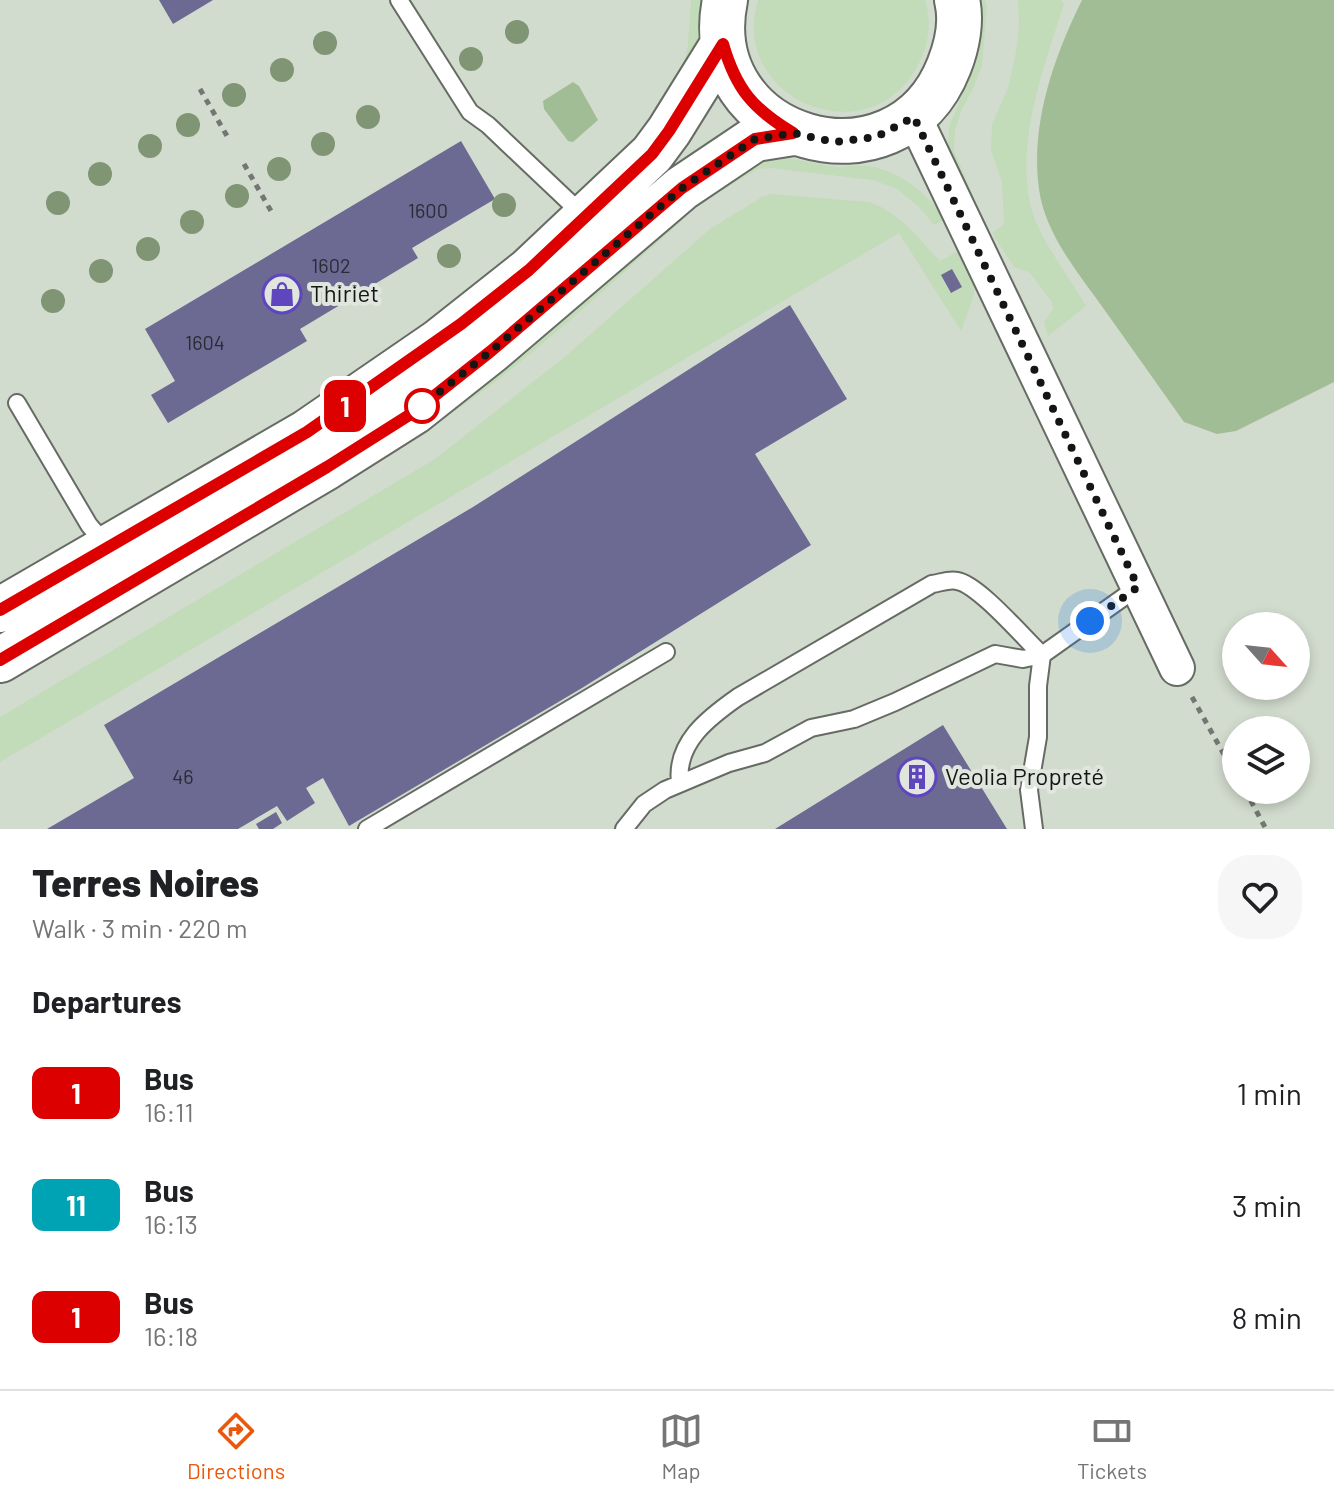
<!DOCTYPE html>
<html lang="en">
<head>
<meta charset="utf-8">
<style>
	body { margin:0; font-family:Barlow,sans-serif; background:#f6f6f6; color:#202124; height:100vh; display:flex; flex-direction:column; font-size:30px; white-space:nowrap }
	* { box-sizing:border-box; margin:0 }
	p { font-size:26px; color:#757577 }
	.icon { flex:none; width:44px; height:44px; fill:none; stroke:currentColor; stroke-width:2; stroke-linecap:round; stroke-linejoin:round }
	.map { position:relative; height:829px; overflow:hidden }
	.panel { display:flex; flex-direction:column; background:#fff; flex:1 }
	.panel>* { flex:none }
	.badge { padding:0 16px; border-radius:12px; font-size:28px; line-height:52px }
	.needle { width:52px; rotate:117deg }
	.tools { position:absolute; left:1222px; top:612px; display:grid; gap:16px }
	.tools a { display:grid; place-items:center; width:88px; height:88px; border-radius:50%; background:#fff; box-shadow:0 4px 12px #0003; font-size:40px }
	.you { position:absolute; width:40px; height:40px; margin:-20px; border:6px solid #fff; border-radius:50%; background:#1a73e8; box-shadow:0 0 0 12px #1a73e833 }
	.map>.badge { position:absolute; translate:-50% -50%; box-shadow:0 0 0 4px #fff }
	h2 { padding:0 32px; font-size:30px; line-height:72px }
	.round { display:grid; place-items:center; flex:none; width:84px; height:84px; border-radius:32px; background:#f6f6f6 }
	.head { display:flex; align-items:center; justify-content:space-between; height:136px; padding:0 32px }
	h1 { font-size:38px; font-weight:800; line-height:60px }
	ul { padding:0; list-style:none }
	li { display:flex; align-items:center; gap:24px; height:112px; padding:0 32px }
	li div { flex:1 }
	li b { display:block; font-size:30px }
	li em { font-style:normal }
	li .badge { min-width:88px; font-weight:700; text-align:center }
	.tabs { display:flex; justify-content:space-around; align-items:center; height:112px; border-top:2px solid #e0e0e0; background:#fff; font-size:22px; color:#757577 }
	.tabs a { display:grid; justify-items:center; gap:4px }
	.tabs .active { color:#ea580c }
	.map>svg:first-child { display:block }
	.built { fill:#d2dcce; fill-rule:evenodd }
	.green { fill:#c2dbb8 }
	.water { fill:#a1bd96 }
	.building { fill:#6c6a92 }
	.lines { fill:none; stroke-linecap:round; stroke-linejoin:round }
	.lane-casing { stroke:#666b64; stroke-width:20 }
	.street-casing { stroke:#666b64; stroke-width:38 }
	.secondary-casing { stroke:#666b64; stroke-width:48 }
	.path { stroke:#737672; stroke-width:5; stroke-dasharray:6 6; stroke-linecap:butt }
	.lane { stroke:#fff; stroke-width:16 }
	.street { stroke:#fff; stroke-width:34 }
	.secondary { stroke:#fff; stroke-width:44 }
	.tree { fill:#7f9573 }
	.line-casing { stroke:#fff; stroke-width:18 }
	.line { stroke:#d00; stroke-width:12 }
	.walk { stroke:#141614; stroke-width:8; stroke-dasharray:0 14.4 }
	.stop-dot { fill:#fff; stroke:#d00; stroke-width:4 }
	.labels { text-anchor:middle; stroke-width:8; stroke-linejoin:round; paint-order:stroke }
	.number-label { font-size:20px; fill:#2a2b34 }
	.poi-label { font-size:24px; fill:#141614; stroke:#e0e5de; text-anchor:start }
</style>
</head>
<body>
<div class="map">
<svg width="1334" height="829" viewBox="0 0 1334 829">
	<rect width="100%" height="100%" fill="#e0e5de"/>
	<path class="built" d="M0,0h1334v829h-1334zM1236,626h60v60h-60zM1236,730h60v60h-60z"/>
	<path class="green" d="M691,0h13l-3,44 -22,39 9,-38z
		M758,0h167c7,21 4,46 -7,65 -49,93 -190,35 -160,-65z
		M978,0h7l2,7 -5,58 -8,22 -13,24 -6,19 -1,20 20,49 -6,4 -20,-53 1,-23 23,-55 6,-29z
		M1018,0h43l3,4c-21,66 -56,156 -26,223 13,27 33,53 48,79l-38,30 -4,-14 9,-13 -1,-7 -23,-30 -15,-5 -22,-34 12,-9 -2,-42 -11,-32 1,-26 16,-36 7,-30 4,-32z
		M768,157c21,0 41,6 63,9 12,2 25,-2 38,0 33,6 57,27 76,53l-11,6 -14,-17 -23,-19 -24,-9 -103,-12 -12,1 -49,29 -7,-8z
		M771,194l98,8c29,9 50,37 71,59l20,-11 16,28 -3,20 -12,33 -62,-98 -899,529v-45l435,-258 132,-104 143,-126 52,-32z
		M679,210l4,10c-78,68 -154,142 -240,199l-6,-7z"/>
	<path class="water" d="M1082,0h252v382l-98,49 -19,3 -33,-12c-26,-37 -52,-73 -78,-110 -26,-37 -61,-77 -67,-123 -9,-65 15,-132 43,-189z
		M573,82l6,4 19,34 -25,22 -5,-1 -24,-32 -1,-8z"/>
	<path class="building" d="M159,0h54l-40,24z
		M461,141l34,58 -83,49 6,10 -118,71 7,12 -139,82 -17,-28 24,-14 -30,-52z
		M952,269l10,18 -11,6 -10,-18z
		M790,305l57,94 -92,55 56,91 -229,143 -233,138 -26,-48 -17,10 9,15 -28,18 -10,-15 -39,23h-191l87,-51 -30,-53 369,-218z
		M943,725l64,104h-232z
		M276,812l6,11 -9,6h-14l-3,-5z"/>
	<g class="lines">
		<defs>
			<path id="lane" d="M399,0l71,112 18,13 96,91
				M17,403l72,122 17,20
				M680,783c-5,-40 28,-65 58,-86l194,-113c8,-1 17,-5 25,-3 21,3 67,57 85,74l-4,31v51l-9,53 5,39
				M367,829l299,-177
				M624,829l20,-25 21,-14 64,-27 36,-10 46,-25 43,-9 41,-17 100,-48 28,5 19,-4 96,-68"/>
			<path id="street" d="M914,117l263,551"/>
			<path id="secondary" d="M725,0c-29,141 172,199 224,66 8,-20 13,-45 8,-66
				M0,610l307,-178 131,-90 91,-72 123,-116 17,-23 54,-87
				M0,660l327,-193 87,-55 77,-61 191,-163 73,-49 38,-6"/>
		</defs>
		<use href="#lane" class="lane-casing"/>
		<use href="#street" class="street-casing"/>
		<use href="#secondary" class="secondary-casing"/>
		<path class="path" d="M200,89l27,47
			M244,164l27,47
			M1192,697l44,79
			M1245,790l21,39"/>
		<use href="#lane" class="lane"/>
		<use href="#street" class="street"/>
		<use href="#secondary" class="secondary"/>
	</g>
	<g class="tree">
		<circle cx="517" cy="32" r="12"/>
		<circle cx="325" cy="43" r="12"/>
		<circle cx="471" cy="59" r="12"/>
		<circle cx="282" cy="70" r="12"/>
		<circle cx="234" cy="95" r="12"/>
		<circle cx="368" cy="117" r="12"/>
		<circle cx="188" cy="125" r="12"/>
		<circle cx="323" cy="144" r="12"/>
		<circle cx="150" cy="146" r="12"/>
		<circle cx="279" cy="169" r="12"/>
		<circle cx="100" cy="174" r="12"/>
		<circle cx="237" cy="196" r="12"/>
		<circle cx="58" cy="203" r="12"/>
		<circle cx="504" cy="205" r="12"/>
		<circle cx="192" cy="222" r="12"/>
		<circle cx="148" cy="249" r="12"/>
		<circle cx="449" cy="256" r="12"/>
		<circle cx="101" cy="271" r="12"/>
		<circle cx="53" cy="301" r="12"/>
	</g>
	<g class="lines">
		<defs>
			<path id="line" d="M0,610l307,-178 154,-108 68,-54 123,-116 17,-23 54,-87c13,45 30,65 70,89l-38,6 -73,49 -191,163 -77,61 -87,55 -327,193"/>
		</defs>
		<use href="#line" class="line-casing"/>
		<use href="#line" class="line"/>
		<path class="walk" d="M422,406l-8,6 77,-61 191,-163 73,-49 38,-6 41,9 42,-5 38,-20 224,470 -48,34"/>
	</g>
	<defs>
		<symbol id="shop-ring" viewBox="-11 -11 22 22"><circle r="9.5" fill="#e0e5de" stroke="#5f46bf" stroke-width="1.5"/><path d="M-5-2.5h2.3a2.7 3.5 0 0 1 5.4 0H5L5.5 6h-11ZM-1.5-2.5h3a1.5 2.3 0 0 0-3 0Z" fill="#5f46bf"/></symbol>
		<symbol id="building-ring" viewBox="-11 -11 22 22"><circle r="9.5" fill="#e0e5de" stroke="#5f46bf" stroke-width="1.5"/><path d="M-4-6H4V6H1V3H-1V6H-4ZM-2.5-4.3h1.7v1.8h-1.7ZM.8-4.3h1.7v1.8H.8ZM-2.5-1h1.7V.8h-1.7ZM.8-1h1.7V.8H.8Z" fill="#5f46bf"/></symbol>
	</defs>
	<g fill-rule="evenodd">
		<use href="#shop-ring" x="260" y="272" width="44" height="44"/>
		<use href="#building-ring" x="895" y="755" width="44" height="44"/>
	</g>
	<circle class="stop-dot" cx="422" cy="406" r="16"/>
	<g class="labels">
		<g class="number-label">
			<text x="428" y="218">1600</text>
			<text x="331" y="273">1602</text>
			<text x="205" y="350">1604</text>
			<text x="183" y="784">46</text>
		</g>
		<g class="poi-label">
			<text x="310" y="302">Thiriet</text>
			<text x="945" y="785">Veolia Propreté</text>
		</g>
	</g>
</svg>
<div class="tools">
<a><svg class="needle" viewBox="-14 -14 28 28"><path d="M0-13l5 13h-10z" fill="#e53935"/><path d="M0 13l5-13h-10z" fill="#757577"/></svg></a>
<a><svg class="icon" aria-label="layers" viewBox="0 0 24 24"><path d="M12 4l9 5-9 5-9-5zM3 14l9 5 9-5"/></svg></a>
</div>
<div class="you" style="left:1090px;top:621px"></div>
<b class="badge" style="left:345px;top:406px;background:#d00;color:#fff">1</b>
</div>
<section class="panel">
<div class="head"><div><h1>Terres Noires</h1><p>Walk · 3 min · 220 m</p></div><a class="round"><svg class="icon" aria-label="heart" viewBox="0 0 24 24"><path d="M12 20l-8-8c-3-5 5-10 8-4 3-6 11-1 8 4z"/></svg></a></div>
<h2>Departures</h2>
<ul>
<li><span class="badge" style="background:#d00;color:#fff">1</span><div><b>Bus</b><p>16:11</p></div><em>1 min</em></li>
<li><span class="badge" style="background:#00a3b4;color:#fff">11</span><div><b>Bus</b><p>16:13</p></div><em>3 min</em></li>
<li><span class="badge" style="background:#d00;color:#fff">1</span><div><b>Bus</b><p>16:18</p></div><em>8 min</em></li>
</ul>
</section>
<nav class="tabs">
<a class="active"><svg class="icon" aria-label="directions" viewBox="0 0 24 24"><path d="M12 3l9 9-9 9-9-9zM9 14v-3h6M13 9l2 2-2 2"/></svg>Directions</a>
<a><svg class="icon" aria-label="map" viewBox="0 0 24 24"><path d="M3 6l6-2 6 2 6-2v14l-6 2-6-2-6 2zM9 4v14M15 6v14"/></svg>Map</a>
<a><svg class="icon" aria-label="tickets" viewBox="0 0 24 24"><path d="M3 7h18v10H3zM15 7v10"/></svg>Tickets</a>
</nav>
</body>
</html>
